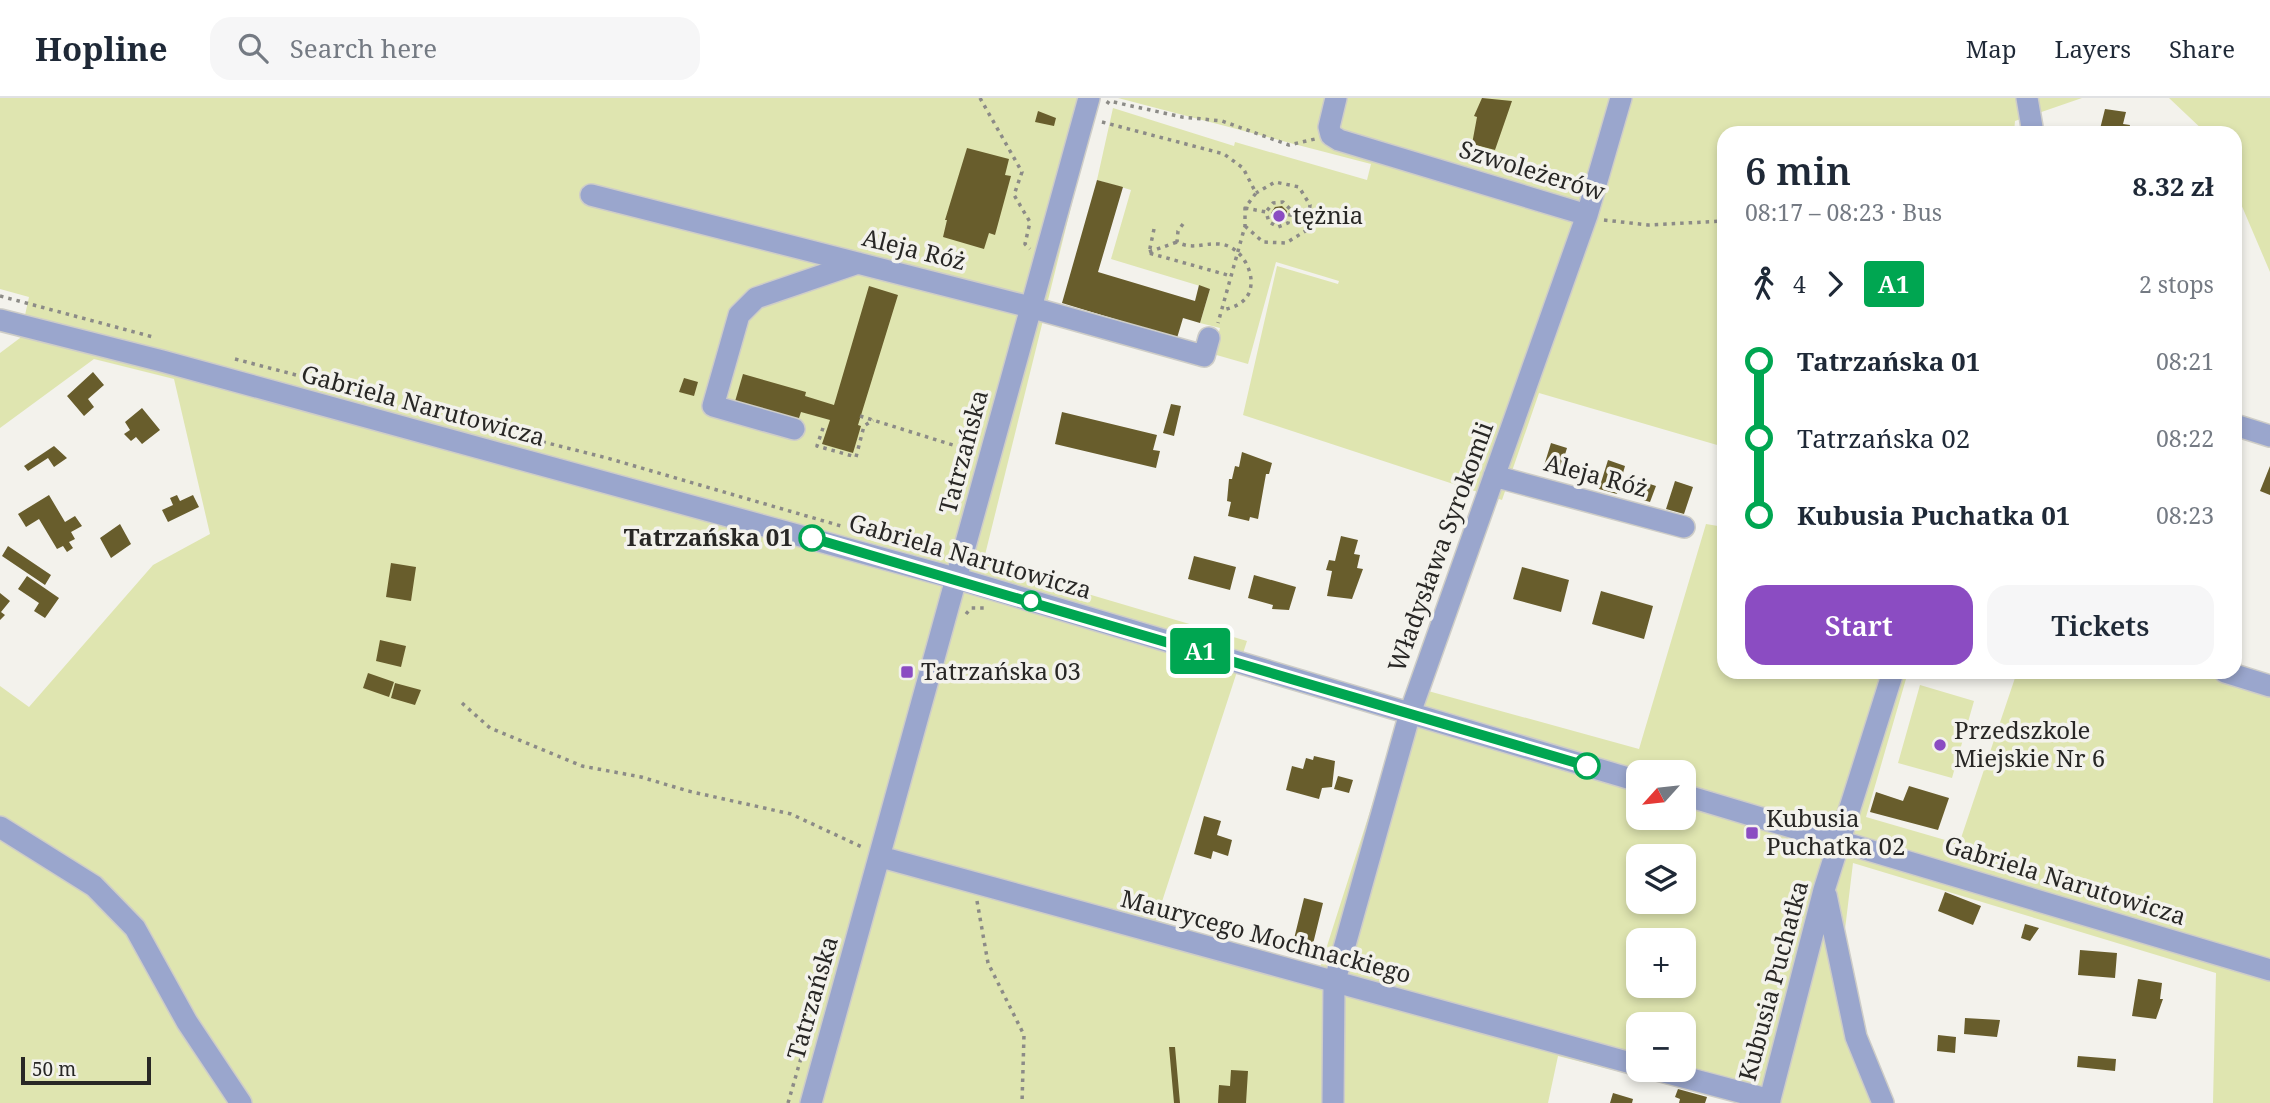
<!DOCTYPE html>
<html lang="en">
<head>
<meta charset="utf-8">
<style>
	body { margin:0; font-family:"Noto Serif",serif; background:#f6f6f7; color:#1f2937; height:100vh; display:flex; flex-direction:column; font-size:26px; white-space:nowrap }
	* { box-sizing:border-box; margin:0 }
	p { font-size:23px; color:#747a83 }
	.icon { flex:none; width:38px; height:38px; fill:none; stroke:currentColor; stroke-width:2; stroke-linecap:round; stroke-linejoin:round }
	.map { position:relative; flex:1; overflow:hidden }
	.sheet { position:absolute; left:1717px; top:28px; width:525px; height:553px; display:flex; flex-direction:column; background:#fff; border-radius:21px; box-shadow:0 4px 10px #0003 }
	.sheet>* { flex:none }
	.badge { padding:0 14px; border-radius:5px; font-size:24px; line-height:46px }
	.needle { width:46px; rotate:243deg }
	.buttons { position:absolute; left:1626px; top:662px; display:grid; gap:14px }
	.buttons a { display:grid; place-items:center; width:70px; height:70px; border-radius:14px; background:#fff; box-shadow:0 4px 10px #0003; font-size:35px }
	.scale { position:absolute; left:21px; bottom:18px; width:130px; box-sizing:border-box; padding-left:7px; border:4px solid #282725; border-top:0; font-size:19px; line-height:24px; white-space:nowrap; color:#282725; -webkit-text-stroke:5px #f3f2ec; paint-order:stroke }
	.map>.badge { position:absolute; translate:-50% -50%; box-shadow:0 0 0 4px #fff }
	.legs { display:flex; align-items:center; gap:10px; height:77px; padding:0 28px; font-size:23px }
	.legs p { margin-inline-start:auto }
	.head { display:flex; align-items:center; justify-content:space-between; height:119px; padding:0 28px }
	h1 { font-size:38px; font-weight:600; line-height:52px }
	.cta { display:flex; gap:14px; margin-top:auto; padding:14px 28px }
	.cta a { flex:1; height:80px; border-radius:21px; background:#8b4cc2; color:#fff; font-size:28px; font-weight:600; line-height:80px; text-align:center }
	.cta a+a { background:#f6f6f7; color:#1f2937 }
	ul { padding:0 28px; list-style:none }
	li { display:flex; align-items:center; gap:24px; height:77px; font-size:26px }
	li i { display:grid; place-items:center; width:10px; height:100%; margin:0 9px; background:currentColor }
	li i::after { content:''; width:18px; height:18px; margin:-9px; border:5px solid; border-radius:50%; background:#fff }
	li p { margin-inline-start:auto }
	li:first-child i { background:linear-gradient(#0000 50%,currentColor 0) }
	li:last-child i { background:linear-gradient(currentColor 50%,#0000 0) }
	header { display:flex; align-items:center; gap:42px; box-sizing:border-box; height:98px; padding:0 35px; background:#fff; border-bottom:2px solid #e0e1e3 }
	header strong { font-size:33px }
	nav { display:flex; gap:38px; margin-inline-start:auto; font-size:24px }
	.search { width:490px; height:63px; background:#f6f6f7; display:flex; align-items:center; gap:18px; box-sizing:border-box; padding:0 24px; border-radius:21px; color:#747a83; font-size:26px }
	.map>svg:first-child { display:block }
	.green { fill:#dfe5b0; fill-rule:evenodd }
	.building { fill:#685d2c }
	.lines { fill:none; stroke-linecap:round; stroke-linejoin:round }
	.minor-casing { stroke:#cecdc8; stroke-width:24 }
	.path { stroke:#8c8b87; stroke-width:3.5; stroke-dasharray:3.5 5; stroke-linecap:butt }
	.minor { stroke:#9aa6cd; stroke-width:21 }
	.line-1-casing { stroke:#fff; stroke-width:16 }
	.line-1 { stroke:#00a651; stroke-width:10 }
	.poi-dot { fill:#8b4cc2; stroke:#f3f2ec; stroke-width:2.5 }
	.stop-1-dot { fill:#fff; stroke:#00a651; stroke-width:3.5 }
	.labels { text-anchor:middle; stroke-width:7; stroke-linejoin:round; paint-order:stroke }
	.street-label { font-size:24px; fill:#282725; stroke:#f3f2ec }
	.poi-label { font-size:24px; fill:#282725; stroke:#f3f2ec; text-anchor:start }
	.stop-label { font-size:24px; font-weight:bold; fill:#282725; stroke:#f3f2ec; text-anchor:end }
</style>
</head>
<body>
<header>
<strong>Hopline</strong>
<div class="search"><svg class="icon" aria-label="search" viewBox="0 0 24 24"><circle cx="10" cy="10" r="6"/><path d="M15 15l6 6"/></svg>Search here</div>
<nav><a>Map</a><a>Layers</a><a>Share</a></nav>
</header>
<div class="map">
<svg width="2270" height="1005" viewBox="0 0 2270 1005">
	<rect width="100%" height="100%" fill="#f3f2ec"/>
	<path class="green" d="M0,0h1098l-115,465 264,78 -91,279 164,48 90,-282 229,63 67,-225 18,3v145h184l-42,145 93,27 58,-172h218l35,5v426h-57l3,-130 -363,-110 -10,83 22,89 29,68h-152l-184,-47 -10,47h-1548v-417l29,21 124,-142 57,-31 -36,-155 -80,-20 -94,69v-75l20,-15 9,-41 -29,-8zM1638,674h46v45h-46zM1638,758h46v45h-46zM1638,842h46v45h-46zM1638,926h46v45h-46z
		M1118,0h964l-67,23 -1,12h-290v314l-185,-54 -37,107 -259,-85 34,-149 61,18 1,-3 -63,-19 -28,102 -35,-10 7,-26 -20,-5 10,-34 -99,-30 20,-69 -34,-10 16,-72 121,38 1,-4 132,38 4,-16z
		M2169,0h101v174l-35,-82v-57h-29z
		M1920,587l54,16 -22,77 -54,-15z"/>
	<path class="building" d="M1482,0l30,3 -17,49 -23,-6 5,-27 -3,-1z
		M2105,11l21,3 -3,12 7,1 -2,8h-29z
		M1038,13l18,7 -2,8 -19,-4z
		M967,50l42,11 -4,16 6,1 -16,59 -6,-2 -5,16 -41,-12 4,-17h-2z
		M1097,82l26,7 -25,85 97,29 4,-16 11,4 -10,34 -17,-5 -6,20 -115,-35z
		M1282,108l5,5 -1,9 -7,3 -6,-3 -2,-7 4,-6z
		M869,188l29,9 -40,130 3,1 -8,27 -31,-9 8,-24 -29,-8 -4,12 -63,-19 9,-31 63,18 -1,4 29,9z
		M93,274l11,13 -16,14 6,8 -10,9 -17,-20z
		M684,280l14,4 -4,14 -15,-4z
		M1171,306l10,2 -7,30 -11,-3z
		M142,310l18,22 -18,14 -6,-7 -5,4 -7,-7 6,-4 -5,-8z
		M1062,314l95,23 -4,15 7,1 -4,17 -101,-24z
		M1551,345l16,5 -8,26 -16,-5z
		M54,348l13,12 -13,9 -6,-9 -20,13 -4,-5z
		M1242,354l30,11 -3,11h-3l-8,45 -8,-2 -1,4 -21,-5 3,-14 -4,-1 2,-22h3l3,-13 4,1z
		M1608,362l17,6 -8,28 -18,-5z
		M2270,368v29l-10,-4z
		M1638,382l18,6 -6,16 -17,-5z
		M1675,383l18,6 -9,27 -18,-5z
		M49,397l16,27 10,-6 7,10 -11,6 4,7 -6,3 4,6 -6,4 -4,-6 -6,3 -18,-30 -13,8 -8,-13z
		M177,397l3,6 13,-6 6,12 -31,15 -6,-12 11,-5 -3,-7z
		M120,426l11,20 -20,14 -11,-20z
		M1341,438l17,4 -4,14 6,1 -3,13 6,1 -11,30 -25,-3 5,-25 -6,-1 3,-10 6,1z
		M8,448l43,29 -6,10 -43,-29z
		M1194,458l42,11 -6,23 -42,-11z
		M391,465l25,4 -5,34 -25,-4z
		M1522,469l47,13 -8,32 -48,-13z
		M1254,477l42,12 -7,23 -17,-1 1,-4 -25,-7z
		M27,478l32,22 -14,20 -11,-7 5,-8 -21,-14z
		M1601,493l52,15 -9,33 -52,-15z
		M0,495l10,8 -9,11 4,3 -5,5z
		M2235,517l7,3 -7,21z
		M380,542l26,6 -5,21 -25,-6z
		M368,575l26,9 -5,15 -26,-9z
		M395,585l26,7 -6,15 -24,-7z
		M1314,658l21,5 -3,26 -10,1 -3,11 -33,-9 6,-24 11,3 3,-11 7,2z
		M1338,678l15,4 -4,13 -15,-4z
		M1909,688l40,12 -11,32 -68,-18 6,-20 27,9z
		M1204,718l17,5 -4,14 15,5 -4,16 -15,-5 -2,8 -17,-5z
		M1945,794l36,14 -8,19 -35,-14z
		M1304,800l19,5 -11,45 -19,-5z
		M2025,826l14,4 -9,13 -9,-3z
		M2080,852l37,3 -2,25 -37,-3z
		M2138,881l24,4 -2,16h3l-7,20 -24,-3z
		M1965,920l35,2 -3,17 -33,-3z
		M1938,937l18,2 -1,16 -18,-2z
		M1169,949h6l5,56h-6z
		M2078,958l38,3 -1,12 -38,-4z
		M1231,972l17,1 -2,32h-28l1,-18 11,1z
		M1678,991l29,8 -2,6h-26l1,-4 -5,-2z
		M1613,995l20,6 -1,4h-22z"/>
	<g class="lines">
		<defs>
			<path id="minor" d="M1336,0l-7,29 2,8 8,5 248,75
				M2027,0l6,35
				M591,97l431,110 182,51 5,-18
				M0,222l162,41 796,218 680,202
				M2235,327l35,11
				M794,331l-81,-23 26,-91 17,-17 102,-35
				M1494,378l190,51
				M2225,574l45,14
				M1684,697l586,175
				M0,729l94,59 41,42 52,94 54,81
				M881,759l757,208
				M1826,797l30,142 27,66
				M1653,971l117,31
				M811,1005l278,-1005
				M1333,1005l1,-119 76,-271 177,-498 34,-117
				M1769,1005l55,-213 69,-218"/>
		</defs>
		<use href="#minor" class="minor-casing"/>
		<path class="path" d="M980,0l42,74 -8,23 16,27 -5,22 5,5
			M1107,6l2,-3 73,16 40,4 67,24 26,-6
			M1102,24l122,32 19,14 13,25 -11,15v18l-27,97
			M1245,110l21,4 3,10 9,5 10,-4 3,-13 -8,-8 -10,1 -7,9
			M1290,117l18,3
			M1604,122l44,5 76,-4
			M1183,126l-5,7 -1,11c16,8 25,1 42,2 22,1 38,30 30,49 -5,11 -15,14 -26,17
			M1245,128l18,16 23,1 21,-13 3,-25 -11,-18 -24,-5 -19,11
			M1154,131l-5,24 82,23
			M1149,154l28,-10
			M0,198l153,41
			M235,261l65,17 44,7 52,21
			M860,318l112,35
			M460,323l147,37 234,68
			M823,330l-6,18 39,11 8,-31 9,-6
			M966,516l5,-6h13l1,-3
			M462,605l28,25 92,38 59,11 47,14 103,23 73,34
			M1653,670l12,4
			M977,803l11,62 36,72 -2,68
			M788,1005l29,-100"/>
		<use href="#minor" class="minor"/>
	</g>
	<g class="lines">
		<defs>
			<path id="line-1" d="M812,440l775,228"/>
		</defs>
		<use href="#line-1" class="line-1-casing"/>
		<use href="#line-1" class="line-1"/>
	</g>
	<g class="poi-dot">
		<circle cx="1279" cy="118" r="7"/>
		<rect x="900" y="567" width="14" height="14" rx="3.5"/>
		<circle cx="1940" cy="647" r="7"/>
		<rect x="1745" y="728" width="14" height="14" rx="3.5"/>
	</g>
	<g class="stop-1-dot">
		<circle cx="812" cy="440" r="12"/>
		<circle cx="1031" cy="503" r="9"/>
		<circle cx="1587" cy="668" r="12"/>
	</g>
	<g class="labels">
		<g class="street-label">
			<text transform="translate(1532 73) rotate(17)" y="8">Szwoleżerów</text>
			<text transform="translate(914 152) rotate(14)" y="8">Aleja Róż</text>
			<text transform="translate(423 308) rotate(15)" y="8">Gabriela Narutowicza</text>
			<text transform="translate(964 354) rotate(-75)" y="8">Tatrzańska</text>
			<text transform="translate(1596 378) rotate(15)" y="8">Aleja Róż</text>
			<text transform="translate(1441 449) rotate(-70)" y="8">Władysława Syrokomli</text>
			<text transform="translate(970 459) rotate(16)" y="8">Gabriela Narutowicza</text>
			<text transform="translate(2065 783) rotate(17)" y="8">Gabriela Narutowicza</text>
			<text transform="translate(1266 839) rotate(15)" y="8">Maurycego Mochnackiego</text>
			<text transform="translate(1774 883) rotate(-75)" y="8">Kubusia Puchatka</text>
			<text transform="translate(813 900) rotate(-74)" y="8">Tatrzańska</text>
		</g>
		<g class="poi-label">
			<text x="1293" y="126">tężnia</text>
			<text x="921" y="582">Tatrzańska 03</text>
			<text x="1954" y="641">Przedszkole<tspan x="1954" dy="28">Miejskie Nr 6</tspan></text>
			<text x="1766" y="729">Kubusia<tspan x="1766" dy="28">Puchatka 02</tspan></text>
		</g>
		<g class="stop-label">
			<text x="793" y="448">Tatrzańska 01</text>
		</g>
	</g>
</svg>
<div class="buttons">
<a><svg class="needle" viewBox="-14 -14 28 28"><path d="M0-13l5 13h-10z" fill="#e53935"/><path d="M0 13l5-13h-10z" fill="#747a83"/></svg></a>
<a><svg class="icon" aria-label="layers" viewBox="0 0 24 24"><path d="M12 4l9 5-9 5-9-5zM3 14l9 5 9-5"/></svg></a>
<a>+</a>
<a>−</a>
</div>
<div class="scale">50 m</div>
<b class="badge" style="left:1200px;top:553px;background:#00a651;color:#fff">A1</b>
<section class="sheet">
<div class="head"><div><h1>6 min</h1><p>08:17 – 08:23 · Bus</p></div><b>8.32 zł</b></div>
<div class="legs"><svg class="icon" aria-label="walk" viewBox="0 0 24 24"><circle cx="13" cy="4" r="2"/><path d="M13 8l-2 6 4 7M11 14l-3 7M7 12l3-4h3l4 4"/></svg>4<svg class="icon" aria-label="forward" viewBox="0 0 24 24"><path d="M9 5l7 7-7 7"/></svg><b class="badge" style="background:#00a651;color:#fff">A1</b><p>2 stops</p></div>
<ul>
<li><i style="color:#00a651"></i><b>Tatrzańska 01</b><p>08:21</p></li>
<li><i style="color:#00a651"></i><span>Tatrzańska 02</span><p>08:22</p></li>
<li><i style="color:#00a651"></i><b>Kubusia Puchatka 01</b><p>08:23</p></li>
</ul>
<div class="cta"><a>Start</a><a>Tickets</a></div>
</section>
</div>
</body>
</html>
